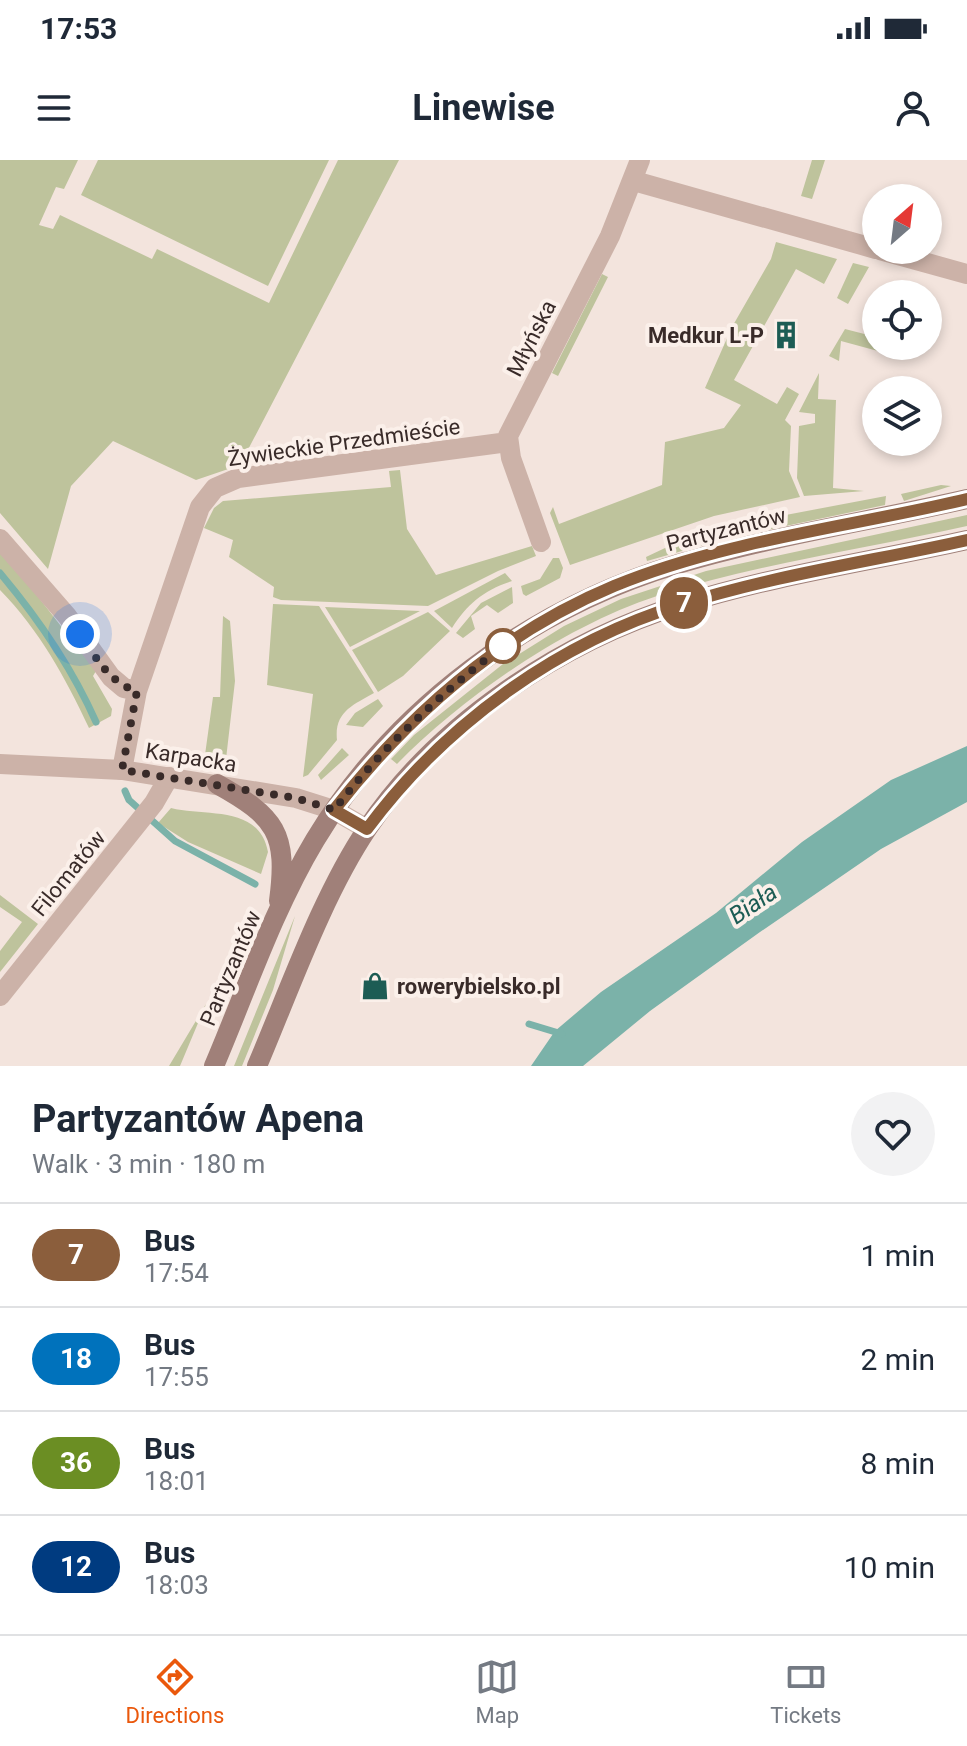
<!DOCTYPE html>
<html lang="en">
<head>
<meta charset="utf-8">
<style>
	body { margin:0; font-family:Roboto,sans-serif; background:#f2f2f3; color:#1f2937; height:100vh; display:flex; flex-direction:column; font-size:30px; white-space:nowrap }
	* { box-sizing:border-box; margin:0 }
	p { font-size:26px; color:#747a83 }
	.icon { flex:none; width:44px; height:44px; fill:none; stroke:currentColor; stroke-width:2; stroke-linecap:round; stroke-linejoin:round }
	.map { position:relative; height:906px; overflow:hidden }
	.panel { display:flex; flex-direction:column; background:#fff; flex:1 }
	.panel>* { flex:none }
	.badge { padding:0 16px; border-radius:26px; font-size:28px; line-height:52px }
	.needle { width:52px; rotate:28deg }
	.controls { position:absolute; left:862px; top:24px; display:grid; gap:16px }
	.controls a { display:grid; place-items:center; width:80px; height:80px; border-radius:50%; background:#fff; box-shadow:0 4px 12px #0003; font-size:40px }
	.you { position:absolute; width:40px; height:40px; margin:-20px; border:6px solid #fff; border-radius:50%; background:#1a73e8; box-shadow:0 0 0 12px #1a73e833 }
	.map>.badge { position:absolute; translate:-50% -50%; box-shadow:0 0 0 4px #fff }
	.round { display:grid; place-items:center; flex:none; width:84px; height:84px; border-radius:42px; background:#f2f2f3 }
	.headline { display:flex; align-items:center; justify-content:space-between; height:136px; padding:0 32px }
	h1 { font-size:38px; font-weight:700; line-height:60px }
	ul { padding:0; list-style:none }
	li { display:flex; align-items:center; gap:24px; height:104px; padding:0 32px; border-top:2px solid #e0e1e3 }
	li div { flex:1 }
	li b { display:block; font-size:30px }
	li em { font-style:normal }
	li .badge { min-width:88px; font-weight:700; text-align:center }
	.status { display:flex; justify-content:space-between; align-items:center; height:56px; padding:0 40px; background:#fff; direction:ltr }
	.status svg { height:22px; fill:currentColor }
	header { display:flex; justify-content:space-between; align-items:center; height:104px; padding:0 32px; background:#fff; font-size:36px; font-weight:700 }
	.tab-bar { display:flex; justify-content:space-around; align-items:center; height:112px; border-top:2px solid #e0e1e3; background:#fff; font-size:22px; color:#747a83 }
	.tab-bar a { display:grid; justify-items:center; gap:4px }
	.tab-bar .active { color:#ea580c }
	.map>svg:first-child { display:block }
	.green { fill:#bec39c }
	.water { fill:#7bb2a9 }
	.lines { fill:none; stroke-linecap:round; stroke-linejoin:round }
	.stream { stroke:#7bb2a9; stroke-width:7 }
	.minor { stroke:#ccb2a8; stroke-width:20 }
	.tertiary { stroke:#ccb2a8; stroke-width:20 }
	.secondary { stroke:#a08079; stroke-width:20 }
	.line-casing { stroke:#fff; stroke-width:18 }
	.line { stroke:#8b5e3c; stroke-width:12 }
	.walk { stroke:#392b29; stroke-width:8; stroke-dasharray:0 14.4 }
	.stop-dot { fill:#fff; stroke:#8b5e3c; stroke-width:4 }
	.labels { text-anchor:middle; stroke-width:8; stroke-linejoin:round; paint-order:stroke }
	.poi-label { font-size:22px; font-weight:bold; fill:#392b29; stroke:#fbf0ea; text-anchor:end }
	.street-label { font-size:22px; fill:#392b29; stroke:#fbf0ea }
	.water-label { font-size:24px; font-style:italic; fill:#1c5c54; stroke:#fbf0ea }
</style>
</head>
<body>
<div class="status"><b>17:53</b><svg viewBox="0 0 49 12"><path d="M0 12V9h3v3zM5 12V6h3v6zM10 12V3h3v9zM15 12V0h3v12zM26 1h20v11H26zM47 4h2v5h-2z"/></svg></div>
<header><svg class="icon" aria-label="menu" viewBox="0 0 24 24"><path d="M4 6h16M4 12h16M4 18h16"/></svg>Linewise<svg class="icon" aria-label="person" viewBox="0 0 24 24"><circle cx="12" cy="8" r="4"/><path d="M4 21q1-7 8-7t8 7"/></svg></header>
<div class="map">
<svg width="967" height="906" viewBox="0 0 967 906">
	<rect width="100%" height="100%" fill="#f3e4dd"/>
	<path class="green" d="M0,0h78l-14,29 -8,-2 -17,38 14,4 7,-14 92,44 5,-10 112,54 69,-143h61l-159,305 -44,15 -83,-39 -42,45 -23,83 -48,-56z
		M98,0h231l-61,126 -187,-91z
		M812,0h13l-13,39 -11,-3z
		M776,82l61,17 -13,25 -28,-15 -62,111 43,24 10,-17 12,7 -14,26 6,6 -2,45 11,26 -86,19 -144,49 -20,-52 3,-6 6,17 103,-39 3,-43 59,-14 17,-23 -36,-17 27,-61 39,-68z
		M853,103l16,4 -21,37 -11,-6z
		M602,114l6,3 -50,99 -6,-3z
		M845,169l31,8v9h27l-3,11 -59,-16 -2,20 -10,-5z
		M819,213l-1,26 18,1 -3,88 31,3 -60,5 -7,-18 2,-52 16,-3v-9l-16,-2z
		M400,310l7,59 29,46 96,-29 4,10 -38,15 -70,35 -147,-6 -8,-3 1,-10 -45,-30 4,-17 -29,-12 10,-20 9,-7 168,-14 -2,-16z
		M941,325l10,1 -47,15 -3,-7z
		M886,336l-1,9 -161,34 -77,22 -1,-4 55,-26z
		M967,355v11c-103,23 -210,38 -310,70 -92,30 -193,100 -260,168l-6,-5 23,-24 89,-71 61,-38 57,-27 85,-28z
		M0,388l96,123 -3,5 19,33 -1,7 -22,12c-24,-51 -49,-97 -89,-138z
		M553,398h6l4,10 -3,10 -34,18 -3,-2 -2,-8 19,-7z
		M505,413l7,8c-28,9 -45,23 -60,47l-18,-17z
		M512,427l1,16 -15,10 -11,-8 -16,11 4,13 -12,9 -7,-5 25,-30z
		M273,444l46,2 55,87c-21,12 -40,19 -37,47l-29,35 -5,2 10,-83 -46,-9z
		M325,447l95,4 -70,36z
		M428,452l22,19 -47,45 -25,16 -26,-42z
		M223,456l7,5 5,60 -9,78 -8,5 -14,-2 9,-65h7z
		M378,539l5,7 -20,21 -17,-2 9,-12z
		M342,588l7,7 -28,25 -3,-5z
		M171,648c34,9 88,-4 97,44l-7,22 -73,-32 -30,-19z
		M0,735l38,29 -38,48v-21l22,-29 -22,-15z
		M295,756l-22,74 -31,76h-8z
		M206,844l-26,62h-11z"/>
	<path class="water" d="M967,586v56l-86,47 -121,83 -110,79 -67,55h-52l24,-35 46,-39 115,-79 86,-71 89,-62z"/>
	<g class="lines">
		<path class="stream" d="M0,413c37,44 73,97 96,149
			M125,631l4,9 46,41 80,43
			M529,864l33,10"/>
		<path class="minor" d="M634,21l242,68
			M880,90l87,24
			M0,379l67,77 44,61 13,11 13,3
			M541,382l-30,-84 -3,-22 102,-200 30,-76
			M122,610l15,-79 63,-184 15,-19 23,-10 270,-36
			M0,836l154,-193 15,-26"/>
		<path class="tertiary" d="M0,604l122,6 174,28 38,12 33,19"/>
		<path class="secondary" d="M217,624c59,33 71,49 62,117
			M214,906c32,-75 59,-156 101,-226 80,-133 216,-232 363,-276 94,-28 193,-43 289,-65
			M257,906c32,-75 65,-170 110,-237 71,-106 195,-188 316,-225 92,-29 190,-43 284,-64"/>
	</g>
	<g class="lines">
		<defs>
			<path id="line" d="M967,339c-117,28 -241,41 -353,87 -113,47 -205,128 -280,224l33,19c78,-105 191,-187 316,-225 92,-29 190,-43 284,-64"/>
		</defs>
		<use href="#line" class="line-casing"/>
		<use href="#line" class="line"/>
		<path class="walk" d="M80,474c16,23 29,49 57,57l-15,79 174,28 38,12c50,-64 105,-115 169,-164"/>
	</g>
	<defs>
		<symbol id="building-bare" viewBox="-9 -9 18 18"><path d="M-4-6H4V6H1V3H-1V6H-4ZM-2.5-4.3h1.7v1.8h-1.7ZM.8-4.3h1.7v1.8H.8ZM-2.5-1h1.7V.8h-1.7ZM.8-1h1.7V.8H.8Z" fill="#1c5c54" stroke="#fbf0ea" stroke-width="2.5" paint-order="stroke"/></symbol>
		<symbol id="shop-bare" viewBox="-9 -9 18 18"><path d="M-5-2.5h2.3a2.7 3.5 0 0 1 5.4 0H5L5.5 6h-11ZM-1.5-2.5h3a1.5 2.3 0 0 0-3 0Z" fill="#1c5c54" stroke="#fbf0ea" stroke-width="2.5" paint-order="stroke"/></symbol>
	</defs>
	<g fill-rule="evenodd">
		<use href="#building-bare" x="766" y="155" width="40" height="40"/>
		<use href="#shop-bare" x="355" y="806" width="40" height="40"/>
	</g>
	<circle class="stop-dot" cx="503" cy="486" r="16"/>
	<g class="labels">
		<g class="poi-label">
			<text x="764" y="183">Medkur L-P</text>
			<text x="397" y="834" text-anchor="start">rowerybielsko.pl</text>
		</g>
		<g class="street-label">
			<text transform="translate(531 178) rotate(-63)" y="8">Młyńska</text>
			<text transform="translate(344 282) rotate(-8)" y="8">Żywieckie Przedmieście</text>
			<text transform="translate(726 369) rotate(-14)" y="8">Partyzantów</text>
			<text transform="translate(191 597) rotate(9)" y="8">Karpacka</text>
			<text transform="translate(68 713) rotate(-51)" y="8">Filomatów</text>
			<text transform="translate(230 808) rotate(-67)" y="8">Partyzantów</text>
		</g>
		<g class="water-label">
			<text transform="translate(753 744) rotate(-34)" y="8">Biała</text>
		</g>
	</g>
</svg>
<div class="controls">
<a><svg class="needle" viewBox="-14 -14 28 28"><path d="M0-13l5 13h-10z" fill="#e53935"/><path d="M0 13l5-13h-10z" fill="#747a83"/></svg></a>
<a><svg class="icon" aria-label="locate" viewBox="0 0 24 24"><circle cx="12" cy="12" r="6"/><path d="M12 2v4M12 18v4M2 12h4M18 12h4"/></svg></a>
<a><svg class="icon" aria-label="layers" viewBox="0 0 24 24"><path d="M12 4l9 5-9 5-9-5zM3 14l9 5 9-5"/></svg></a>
</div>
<div class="you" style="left:80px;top:474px"></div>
<b class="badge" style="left:684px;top:443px;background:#8b5e3c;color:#fff">7</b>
</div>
<section class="panel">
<div class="headline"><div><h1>Partyzantów Apena</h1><p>Walk · 3 min · 180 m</p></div><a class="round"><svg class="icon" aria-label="heart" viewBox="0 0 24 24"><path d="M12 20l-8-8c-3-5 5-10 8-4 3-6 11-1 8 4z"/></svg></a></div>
<ul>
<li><span class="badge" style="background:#8b5e3c;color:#fff">7</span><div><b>Bus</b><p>17:54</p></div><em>1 min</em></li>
<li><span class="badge" style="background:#0072bc;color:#fff">18</span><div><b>Bus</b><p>17:55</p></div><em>2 min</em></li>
<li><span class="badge" style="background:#6b8e23;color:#fff">36</span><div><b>Bus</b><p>18:01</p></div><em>8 min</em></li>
<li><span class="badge" style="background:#003b80;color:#fff">12</span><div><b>Bus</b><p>18:03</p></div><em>10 min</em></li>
</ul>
</section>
<nav class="tab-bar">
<a class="active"><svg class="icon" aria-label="directions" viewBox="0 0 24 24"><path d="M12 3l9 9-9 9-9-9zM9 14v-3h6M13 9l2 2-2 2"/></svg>Directions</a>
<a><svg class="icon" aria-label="map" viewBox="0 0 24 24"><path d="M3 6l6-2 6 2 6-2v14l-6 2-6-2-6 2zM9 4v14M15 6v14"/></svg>Map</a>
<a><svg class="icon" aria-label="tickets" viewBox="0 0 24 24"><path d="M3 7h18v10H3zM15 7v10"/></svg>Tickets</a>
</nav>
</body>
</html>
